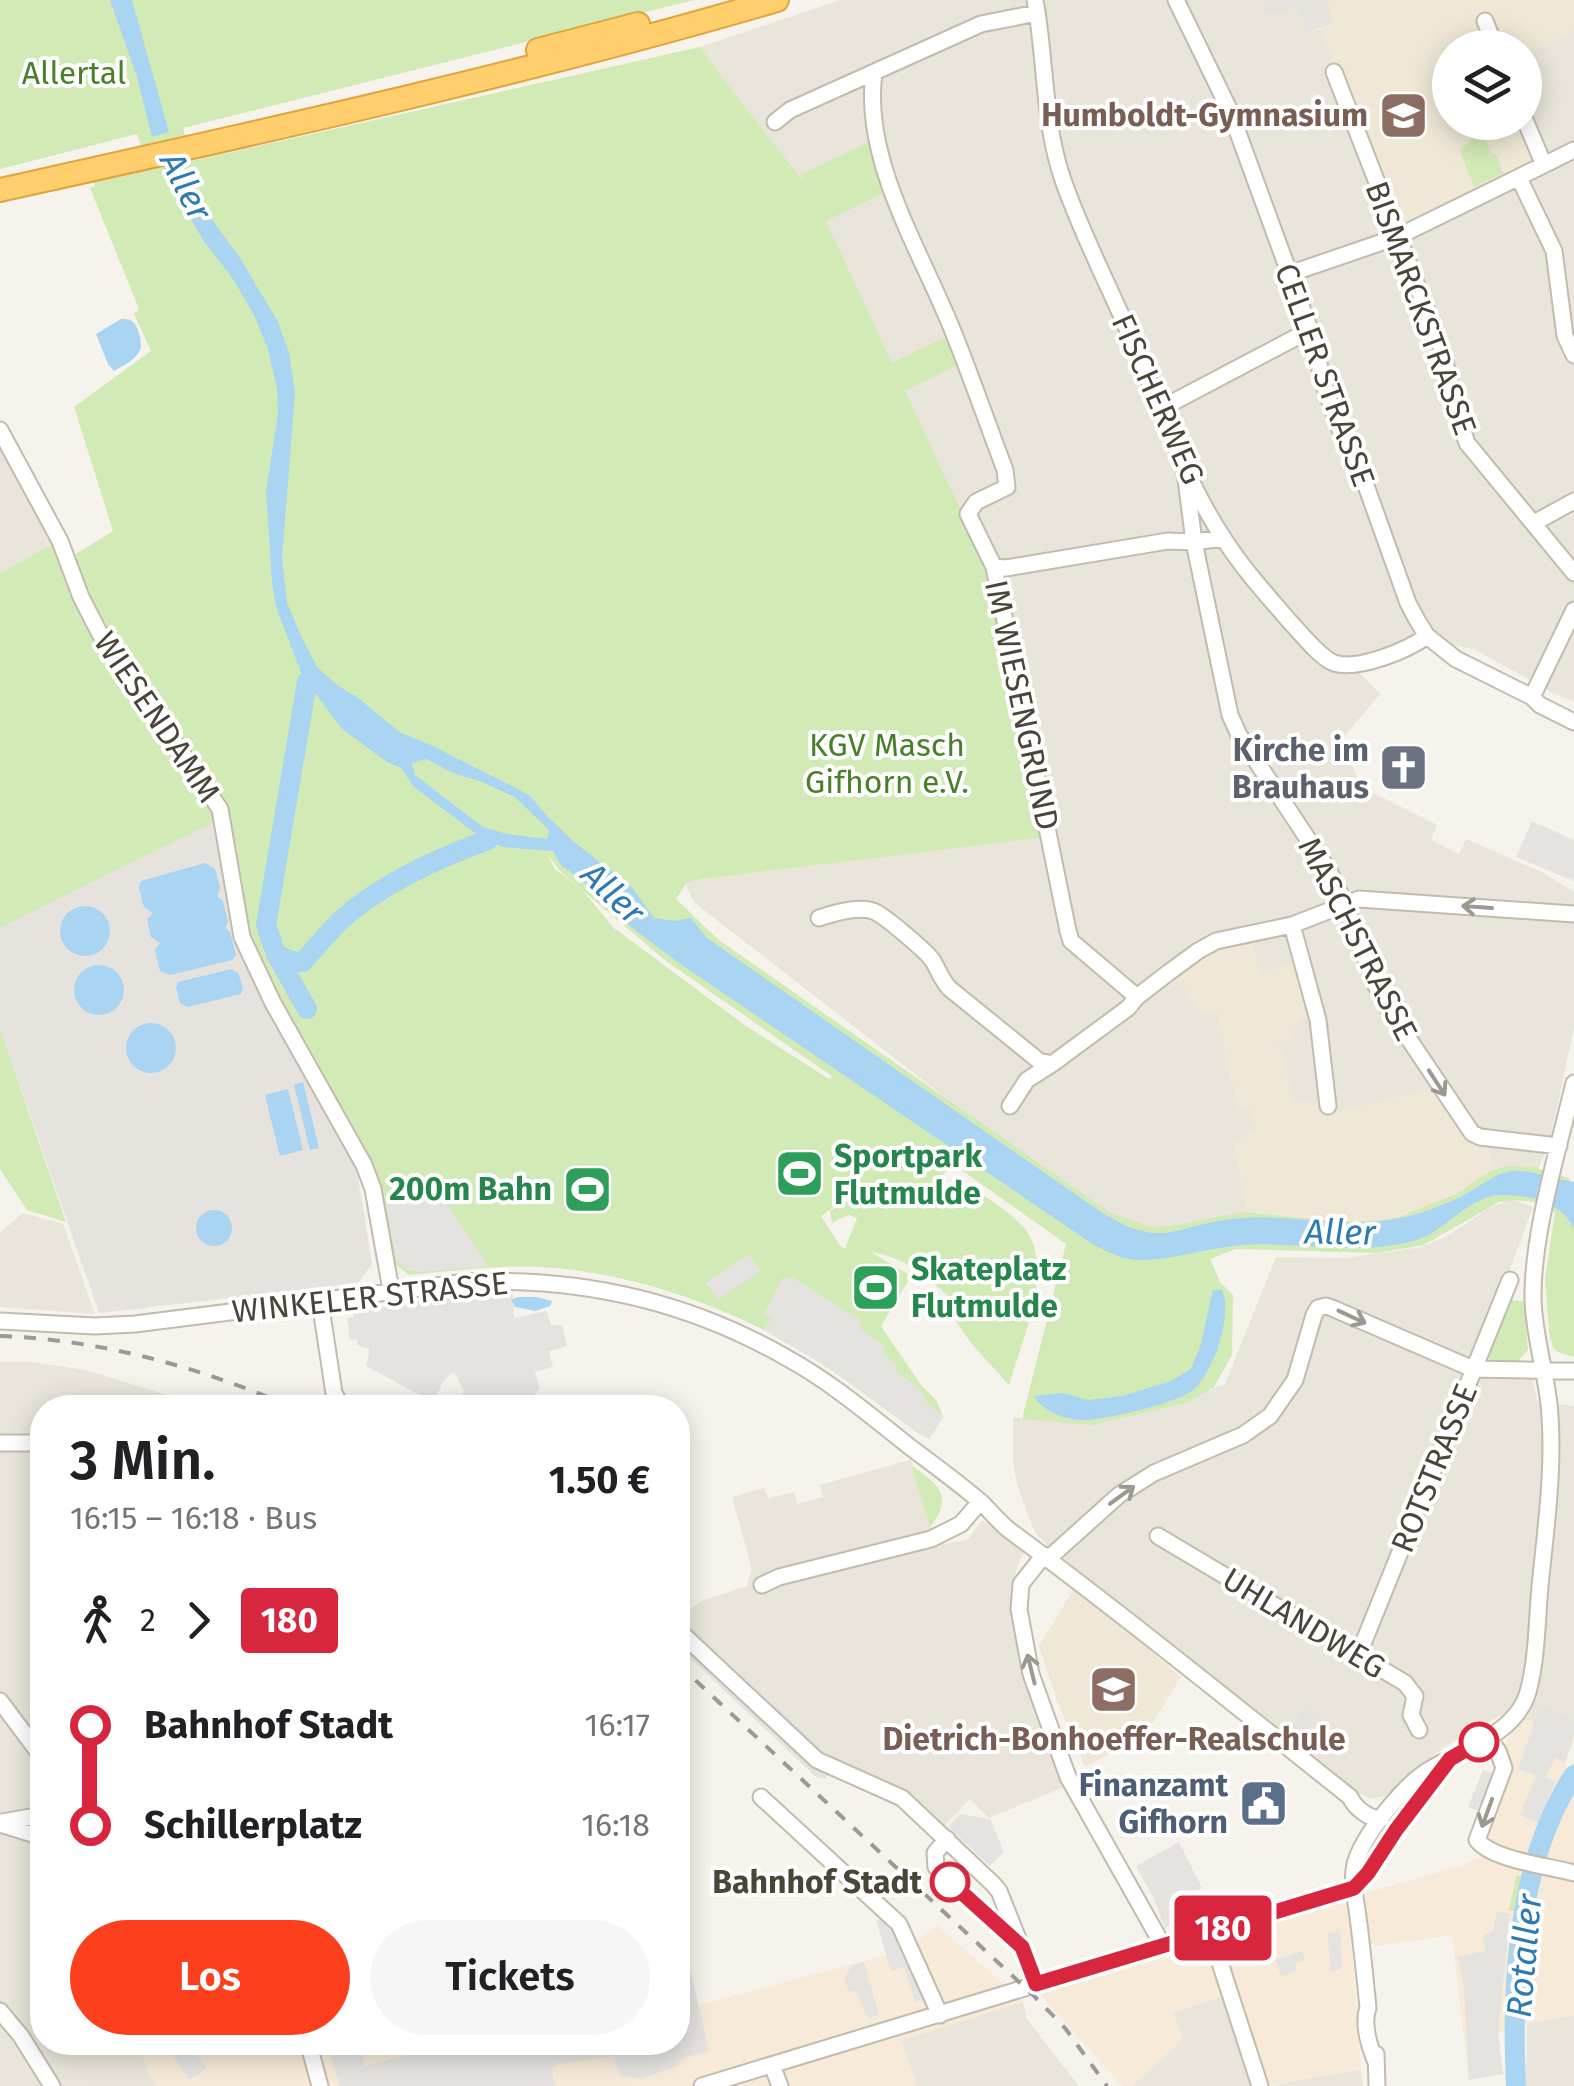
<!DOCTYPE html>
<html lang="de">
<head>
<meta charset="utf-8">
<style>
	body { margin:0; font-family:"Fira Sans",sans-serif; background:#f6f6f6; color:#202124; height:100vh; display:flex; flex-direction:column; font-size:38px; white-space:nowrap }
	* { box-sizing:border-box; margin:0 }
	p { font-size:32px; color:#757577 }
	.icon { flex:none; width:55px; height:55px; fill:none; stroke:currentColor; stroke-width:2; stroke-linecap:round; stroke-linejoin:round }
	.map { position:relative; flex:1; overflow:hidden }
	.drawer { position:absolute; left:30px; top:1395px; width:660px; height:660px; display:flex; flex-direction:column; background:#fff; border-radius:40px; box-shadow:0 5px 25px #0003 }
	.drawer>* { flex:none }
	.badge { padding:0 20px; border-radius:8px; font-size:35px; line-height:65px }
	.buttons { position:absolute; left:1432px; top:30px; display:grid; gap:20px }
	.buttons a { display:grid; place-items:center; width:110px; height:110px; border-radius:50%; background:#fff; box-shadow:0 5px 25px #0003; font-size:50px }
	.map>.badge { position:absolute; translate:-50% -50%; box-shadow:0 0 0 5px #fff }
	.legs { display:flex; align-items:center; gap:15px; height:110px; padding:0 40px; font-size:32px }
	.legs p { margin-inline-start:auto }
	.headline { display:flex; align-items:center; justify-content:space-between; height:170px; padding:0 40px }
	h1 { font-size:55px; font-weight:600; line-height:75px }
	.primary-button { display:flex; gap:20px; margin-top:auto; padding:20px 40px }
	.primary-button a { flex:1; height:115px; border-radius:60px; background:#fc3f1d; color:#fff; font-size:40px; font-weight:600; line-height:115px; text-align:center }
	.primary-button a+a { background:#f6f6f6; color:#202124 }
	ul { padding:0 40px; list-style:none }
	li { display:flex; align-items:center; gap:35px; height:100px; font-size:38px }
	li i { display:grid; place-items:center; width:15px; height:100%; margin:0 12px; background:currentColor }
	li i::after { content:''; width:25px; height:25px; margin:-12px; border:8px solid; border-radius:50%; background:#fff }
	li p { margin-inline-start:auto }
	li:first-child i { background:linear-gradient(#0000 50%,currentColor 0) }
	li:last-child i { background:linear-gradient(currentColor 50%,#0000 0) }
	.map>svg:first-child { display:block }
	.residential { fill:#eae5da }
	.commercial { fill:#f7ead8 }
	.industrial { fill:#e6e2dd }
	.education { fill:#efe8d6 }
	.green { fill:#d2eab5; fill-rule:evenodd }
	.parking { fill:#e5e3e0 }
	.water { fill:#a9d4f2; fill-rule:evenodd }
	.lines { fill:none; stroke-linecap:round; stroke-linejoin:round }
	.river { stroke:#a9d4f2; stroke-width:20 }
	.minor-casing { stroke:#c2bbae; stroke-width:19 }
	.highway-casing { stroke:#e0a43c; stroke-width:26 }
	.minor { stroke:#fff; stroke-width:15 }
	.highway { stroke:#ffcf6e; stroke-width:22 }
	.rail { stroke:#9a9a9a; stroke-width:4; stroke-dasharray:12 12; stroke-linecap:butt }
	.oneway { stroke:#9c9892 }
	.line-1-casing { stroke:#fff; stroke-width:22 }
	.line-1 { stroke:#d7263d; stroke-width:15 }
	.stop-1-dot { fill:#fff; stroke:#d7263d; stroke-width:5 }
	.labels { text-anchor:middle; stroke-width:8; stroke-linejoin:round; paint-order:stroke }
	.park-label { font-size:32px; fill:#4a7f2a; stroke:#fff }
	.education-label { font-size:32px; font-weight:bold; fill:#785e54; stroke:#fff; text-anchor:end }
	.street-label { font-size:32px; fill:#4b4439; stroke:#fff }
	.worship-label { font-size:32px; font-weight:bold; fill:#5b616d; stroke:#fff; text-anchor:end }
	.leisure-label { font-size:32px; font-weight:bold; fill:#27864d; stroke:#fff; text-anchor:start }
	.service-label { font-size:32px; font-weight:bold; fill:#4e5e75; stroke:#fff; text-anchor:end }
	.stop-label { font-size:32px; font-weight:bold; fill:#4b4439; stroke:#fff; text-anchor:end }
	.water-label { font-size:35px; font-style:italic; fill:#2e7ab2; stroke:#fff }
</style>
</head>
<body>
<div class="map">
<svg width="1574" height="2086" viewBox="0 0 1574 2086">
	<rect width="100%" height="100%" fill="#f6f3ec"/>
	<path class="residential" d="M840,0h419l9,16 28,-7 11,24 14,-4 82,195 142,-68 -20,-49v-53l49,-24v672l-21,-9 -79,-44 -65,-12 -53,32 24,25 -38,45 19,48 76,38 -6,15 28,14 7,-15 78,34 30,19v136l-24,111 -13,34 -162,48 -36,-1 -80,-7 -93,17 -19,-1 -36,-15 -133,-91 -283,-220 -11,-21 361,-45 -190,-533 -77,-150 -78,-107z
		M0,448l55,95 -55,30z
		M1511,1199l22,8 -63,170h62l5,24 37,5v321l-75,-11 -55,31 -60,50 -15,1 -11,-5 -280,-217 -43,-43 -18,-48 -4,-24v-43l50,1 97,-11 65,-24 51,-127 69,1 76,-11 26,-11 41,-27z
		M23,1213l40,11 32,90 -95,-7v-74z
		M0,1362h31l55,8 119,37 -163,1v634l114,1 -14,8 5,19 10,16h-157z
		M913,1459l-2,6 19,62 9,18 28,-5 15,-20 43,29 -9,21 -4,43 35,132 17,42 -75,31 -19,-19 -28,29 -126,-74 5,-7 -139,-130 17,-15 48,-16 5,-17 -20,-72 32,-9 4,10 26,-6 4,12 25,-7 -3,-12z
		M1233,1992l31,94h-132l51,-47 -10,-26z
		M1023,2002l4,17 52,67h-162l-16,-46z
		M1574,2015v71h-48l1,-62z
		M1361,2070l2,16h-92l46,-10z"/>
	<path class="commercial" d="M1525,1720l49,7v13l-9,22 9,22v231l-57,11 -19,7 5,41 -34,6 -17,-145 -75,11 -7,-3 -5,-50 99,-28 19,-10 27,-91 -5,-23z
		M1343,1903l6,5 12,162 -97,16 -32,-94 -59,21 10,26 -51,47h-10l-84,-94 294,-88z
		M937,1925l86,77 -122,38 16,46h-760l-10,-16 -5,-20 14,-8h522v-101l21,64 207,-55z"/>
	<path class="industrial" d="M1259,0h68l7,23 -27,10 -11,-24 -28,7z
		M215,821l54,187 88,162 15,94 -13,18 -25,4 -235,27 -99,-285v-100z"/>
	<path class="education" d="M1327,0h247v30l-49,24v-6h-75v74h75v-15l21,49 -144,68 -81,-195 13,-6z
		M1252,938l9,35 36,-11 16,55 -12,3 -9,19 -13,3 15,61 29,-3 3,14 106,-26 33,52 22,6 8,29 -37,22 -59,21 -24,3 -36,-1 -80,-7 -11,1 -15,-71 22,-14 -7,-21 -10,1 -22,-96h-10l-8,-4 -19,-26 -3,-8 30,-26z
		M1075,1587l106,90 -27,44 -30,26 -39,20 -28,-66 -18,-55z"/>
	<path class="green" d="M0,0h694l-511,128 9,33 508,-114 47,63 57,72 -2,-8 69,-33 12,52 -57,28 66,142 56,-27 12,28 -55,27 50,107 39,74 52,265 -349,43 -10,2 -11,17 43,41 390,272 41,15 28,-2 65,-13 96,9h36l24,-4 57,-23 33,-22 16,-6 27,1 37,11 5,13v166l-16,-5 -5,-4 -4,-16 -4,-53 10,-67 -21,-10 -19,-2 -16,2 -75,43 -47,8 -141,-4 -26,10 10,23 13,13 -1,60 -18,32 -28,16 -94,22 -70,-6 44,-175 -113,-80 -30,32 43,-12c17,12 51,31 62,49 25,42 -7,109 -19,152 -23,-27 -56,-54 -62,-90 -23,-21 -44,-38 -76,-43l40,24 -30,50 40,59 16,16 6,16 -14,22 -11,-6c-35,-25 -69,-52 -106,-76 -76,-48 -182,-86 -273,-90 -43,-2 -87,4 -130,8l-19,-15 -13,-75 -102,-182 -26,-73 -21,-115 -228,113v-355l55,-30 16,14 42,-26 -39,-124 77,-56 -17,-37 5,-5 -49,-121 5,-2 -1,-4 55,-13 -12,-35 -137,35zM547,854l15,19 104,88 167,116 -4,2 -83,-53 -132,-98 -32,-38 -27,-21zM850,1196l1,3 -21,12 2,12 16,-8 9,3 -11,28 1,3 -6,-2 -20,-31z
		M1482,131l10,24 4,-1 7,19 -29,14 -14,-36 12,-13z
		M0,1028l66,194 -39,-12 -27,-41z
		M1510,1300l14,1 4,49 -10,11 -28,1 -2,-8z
		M911,1465c27,19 44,31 19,62z
		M1574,1762v23l-7,9 -22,52 -10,36 -9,57 -5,89 1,58h-12c-3,-59 -1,-115 8,-173l-9,-3 7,-34h8l14,-50 19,-38z"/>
	<path class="parking" d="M1532,821l42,19v41l-58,-24z
		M417,1186l2,7 19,-2 50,75 -69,6 -11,-2 -12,-10 -11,-62 8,-1v-7z
		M749,1254l11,17 -42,29 -12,-17z
		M790,1276l72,45 -3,7 26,19 -3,6 15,12 -1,5 25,21 5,10 17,16 -14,22 -11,-6 -87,-64 -67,-39 7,-11 -7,-5 19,-37 5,2z
		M144,1293l4,15 -43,4 -2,-15z
		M463,1294h50l1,24 33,-7 4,14h11l5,21 -18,5 4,16 -18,5 5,18 -5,2 4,15h-83l8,-16 -10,-19 -9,7 -12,23 -67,-36 4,-17 -13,-4v-6l-7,1 -3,-22 7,-1 -1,-6z
		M682,1617l140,131 -6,6 -138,-131z
		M678,1637l153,136 -7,6 -9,-3 -137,-129z
		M1307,1704l17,12 -9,11 4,4 -14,17 -17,-13z
		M1540,1706l34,13v16l-9,28 -10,-5 -9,19 9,5 -17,41 -18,-8 16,-40 -18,-6z
		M1483,1770l16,6 -15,37 -16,-6z
		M960,1814l30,5 14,33 -14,14 -42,-39z
		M1179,1842l23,46 -34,19 5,17 -8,4 -11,-29 -18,-33z
		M1497,1911l13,3 -12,119 5,41 -34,6 -5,-90 -6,-33 28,-6 -4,-15 11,-5z
		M678,1917l31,134 -26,7 -8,9 -35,12 -20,-3 -7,-20 -55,8 -7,4 5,18h-216l-13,-43h31l7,23 89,-23 224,-1z
		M886,1917l8,7 34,74 -13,4 -11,-35 -13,4 -15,-51z
		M1340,1931l2,37 -11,4 -4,-38z
		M1302,1951l3,9 -10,3 2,8 -16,5 -5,-16z
		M864,1962l15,53 -11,3 -13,-28 -6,2 -5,-14 8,-13z
		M182,2043l7,2 18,23 -18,12 -23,-35z"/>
	<path class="water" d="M110,0h22l37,132 -17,5 -15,-60z
		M176,161l32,53 32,44 37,62 12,32 6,41 -13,165 5,44 13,32 17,33 20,18 20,12 44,36 28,11 100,51 18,21 27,26 57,44 23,32 21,3 16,-3 16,20 378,263c19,13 38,26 61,31 23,5 44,-6 67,-10 61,-13 121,8 182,-3 21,-3 46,-13 65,-22 18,-8 34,-25 54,-26 21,-1 40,9 60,11v46c-14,-26 -43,-33 -72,-33 -33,0 -54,35 -86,45 -58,18 -122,-1 -182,6 -33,3 -63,15 -97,14 -15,-1 -29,-8 -43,-15l-415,-282 -56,-42 -34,-35 -28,-21 -8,-14 -50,-4 -24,-11 -65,-49 -13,-19 -14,-6 -46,-34 -39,-53 -26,-68 -4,-25 -6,-90 12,-78 -1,-25 -9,-40 -14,-34 -23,-39 -28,-36 -33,-57 -8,-19zM426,759l27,14 29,9 33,15 34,33 -2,9 -40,-5 -24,-7 -68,-52 -3,-12z
		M121,319c3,0 6,0 9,1 8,3 13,23 10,30 -4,10 -18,16 -26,21l-6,-7 -12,-30z
		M205,863l10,6 5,19 -3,8 6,5 5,21 -3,6 5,4 6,23 -4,5 -62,15 -10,-4 -5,-21 5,-7 -9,-6 -4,-17 6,-7 -9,-6 -5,-19 2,-7z
		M60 931a25 25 0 1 1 50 0a25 25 0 1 1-50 0Z
		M74 990a25 25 0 1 1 50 0a25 25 0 1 1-50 0Z
		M231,969l7,4 5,14 -2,7 -53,13 -8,-4 -4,-15 2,-6z
		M126 1048a25 25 0 1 1 50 0a25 25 0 1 1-50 0Z
		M303,1082l16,66 -9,2 -16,-65z
		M288,1089l15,61 -23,6 -15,-61z
		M196 1228a18 18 0 1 1 36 0a18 18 0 1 1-36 0Z
		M1213,1290h9c11,24 -8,82 -29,100 -16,13 -82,28 -105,30 -19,1 -44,-7 -54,-24l29,-3 25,7 34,-4 49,-15 20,-12 9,-22z
		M517,1297h19l16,4 -2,5 -15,5 -20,-4 -4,-7z"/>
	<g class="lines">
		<path class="river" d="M276,954l15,7 12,1c12,-14 25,-29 38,-42 40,-36 97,-62 147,-80
			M307,1009l-31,-55 -10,-29 41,-243
			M1516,2086c-5,-100 1,-225 58,-311"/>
		<defs>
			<path id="minor" d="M1035,0c11,59 8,123 28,180 18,52 44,102 66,153 30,69 53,143 95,206 19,30 43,56 66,83 11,11 30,36 44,41 24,8 74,-13 93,-27
				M1176,0l54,111 80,219 16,61 20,55 18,34 44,123 9,17 10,16 29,23 76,38 8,8 34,17
				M1485,21l11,27
				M1334,72l109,280 12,55 12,36 107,130
				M874,73c-12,89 49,181 80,261 18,45 34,91 51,136l2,17 -31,15 -8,12 26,53 74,364 3,10 66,56
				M1525,120l19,45
				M775,122l15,-12 191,-86 56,-11
				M1519,178l35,73 11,85 9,19
				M1289,274l108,-37 177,-87
				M1162,408l148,-78
				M0,430l60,111 21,56 19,37 120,175 22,128 31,66 91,162 9,24 18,101
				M1185,471l9,71 36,173 9,20 90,136 16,33 30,80 13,24 84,125 8,4 79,9
				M1534,523l40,-22
				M994,567l12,1 162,-27 26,1 29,-4
				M1532,697l42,-87
				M819,918c15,-5 39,-12 54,-7 10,3 54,41 60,50 6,10 8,18 16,27l90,73 13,3
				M1292,925l26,95 10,86
				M1010,1106l17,-26 25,-16 76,-56 9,-11 31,-24 30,-22 18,-10 76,-16 67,-26 215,15
				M320,1301l14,92 8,15
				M0,1321l95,5 40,-2 332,-42c113,-5 221,19 320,76 44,24 84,58 123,89 24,18 49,36 72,56 9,9 17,19 27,27 116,86 228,177 341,267 5,11 19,22 31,22
				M0,1443h42
				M1158,1536l247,147 10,13 -4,19 8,15
				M1044,1555l-23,29 -2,25 12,65 37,103 89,158 3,11
				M1049,1558l70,-63 35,-22 89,-38 27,-19 25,-36 19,-65 4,-7 8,-2 6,2 141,61 101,2
				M762,1585l17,-8 152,-38 30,-15 19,-22
				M678,1630l139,130 85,38 91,86 6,7 37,93
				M1358,1656l152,-376
				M0,1701l42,56
				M1488,1737l10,14 6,17 -27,72c15,20 72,26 97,33
				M761,1797l138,127 41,91
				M2,1822l40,-7
				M0,1824l42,13
				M947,1839l-12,14 1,14 10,12 73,65
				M1354,1888l13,-15 29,-43 49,-64
				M1210,1932l50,154
				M0,2011l21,25 31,50
				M308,2042l12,44
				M1376,2054l1,32
				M1375,2060c-6,-15 -13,-36 -7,-52 -3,-31 -6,-61 -10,-91 -2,-17 -7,-35 -3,-53 8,-29 49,-79 74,-94 34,-21 87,-36 99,-78 9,-32 9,-73 12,-106 6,-60 15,-121 9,-182 -4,-35 -15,-69 -16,-105 -1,-65 26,-152 41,-216
				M772,2065l8,21
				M702,2086l652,-198"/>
			<path id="highway" d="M538,50l100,-26
				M0,190c261,-58 521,-115 777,-190"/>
		</defs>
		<use href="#minor" class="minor-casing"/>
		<use href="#highway" class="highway-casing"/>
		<use href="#minor" class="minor"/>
		<use href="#highway" class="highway"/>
		<path class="rail" d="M0,1336c102,4 200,31 294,72
			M678,1664l356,332 31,32 42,58"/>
	</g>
	<defs><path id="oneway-shaft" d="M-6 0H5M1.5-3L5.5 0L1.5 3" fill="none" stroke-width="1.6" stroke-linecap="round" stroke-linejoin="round" transform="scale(2.5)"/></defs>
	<g class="oneway">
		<use href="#oneway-shaft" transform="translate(1477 907) rotate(-176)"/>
		<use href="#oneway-shaft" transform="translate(1437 1083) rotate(57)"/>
		<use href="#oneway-shaft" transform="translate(1352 1317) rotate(25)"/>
		<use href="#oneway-shaft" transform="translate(1122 1495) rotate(-36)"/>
		<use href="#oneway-shaft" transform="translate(1031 1669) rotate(-104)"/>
		<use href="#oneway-shaft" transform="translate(1487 1813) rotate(110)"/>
	</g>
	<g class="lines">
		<defs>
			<path id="line-1" d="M950,1882l72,65 14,37 318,-96 14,-15 28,-43 54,-71 29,-17"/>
		</defs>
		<use href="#line-1" class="line-1-casing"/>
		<use href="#line-1" class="line-1"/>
	</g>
	<defs>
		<symbol id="school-square" viewBox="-11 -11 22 22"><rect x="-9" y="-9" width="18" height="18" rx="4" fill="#8d6e63" stroke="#fff"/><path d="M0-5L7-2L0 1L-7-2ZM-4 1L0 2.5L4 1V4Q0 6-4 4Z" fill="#fff"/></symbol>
		<symbol id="church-square" viewBox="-11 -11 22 22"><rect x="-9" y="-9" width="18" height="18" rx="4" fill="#6b7280" stroke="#fff"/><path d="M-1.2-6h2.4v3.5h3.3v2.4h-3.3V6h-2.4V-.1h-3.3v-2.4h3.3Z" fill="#fff"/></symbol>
		<symbol id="stadium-square" viewBox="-11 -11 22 22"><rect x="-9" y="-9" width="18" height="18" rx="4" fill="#2e9e5b" stroke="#fff"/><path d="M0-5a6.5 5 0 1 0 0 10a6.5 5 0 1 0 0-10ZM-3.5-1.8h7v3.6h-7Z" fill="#fff"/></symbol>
		<symbol id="civic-square" viewBox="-11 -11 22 22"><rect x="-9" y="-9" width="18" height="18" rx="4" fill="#5c6f8a" stroke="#fff"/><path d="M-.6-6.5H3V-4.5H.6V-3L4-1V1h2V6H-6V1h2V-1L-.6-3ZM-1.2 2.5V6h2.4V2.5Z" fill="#fff"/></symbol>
	</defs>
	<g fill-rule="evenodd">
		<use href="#school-square" x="1376" y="88" width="55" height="55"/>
		<use href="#church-square" x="1376" y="740" width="55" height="55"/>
		<use href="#stadium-square" x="772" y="1146" width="55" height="55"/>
		<use href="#stadium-square" x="560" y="1162" width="55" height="55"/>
		<use href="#stadium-square" x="848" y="1260" width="55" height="55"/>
		<use href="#school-square" x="1086" y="1662" width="55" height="55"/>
		<use href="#civic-square" x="1236" y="1776" width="55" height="55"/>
	</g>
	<g class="stop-1-dot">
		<circle cx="1479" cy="1742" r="18"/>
		<circle cx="950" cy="1882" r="18"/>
	</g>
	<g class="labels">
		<g class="park-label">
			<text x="74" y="84">Allertal</text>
			<text x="887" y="756">KGV Masch<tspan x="887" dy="37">Gifhorn e.V.</tspan></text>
		</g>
		<g class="education-label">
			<text x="1368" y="126">Humboldt-Gymnasium</text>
			<text x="1114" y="1750" text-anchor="middle">Dietrich-Bonhoeffer-Realschule</text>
		</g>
		<g class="street-label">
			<text transform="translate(1421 308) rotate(70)" y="11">BISMARCKSTRASSE</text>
			<text transform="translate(1325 375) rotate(70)" y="11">CELLER STRASSE</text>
			<text transform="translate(1158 399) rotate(66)" y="11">FISCHERWEG</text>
			<text transform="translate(1022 705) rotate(78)" y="11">IM WIESENGRUND</text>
			<text transform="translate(157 717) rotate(56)" y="11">WIESENDAMM</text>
			<text transform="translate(1358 939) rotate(63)" y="11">MASCHSTRASSE</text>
			<text transform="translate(370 1297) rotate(-6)" y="11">WINKELER STRASSE</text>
			<text transform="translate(1434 1468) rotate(-68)" y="11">ROTSTRASSE</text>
			<text transform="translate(1304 1623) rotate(31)" y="11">UHLANDWEG</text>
		</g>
		<g class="worship-label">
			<text x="1369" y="761">Kirche im<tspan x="1369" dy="37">Brauhaus</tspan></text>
		</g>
		<g class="leisure-label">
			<text x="834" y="1167">Sportpark<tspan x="834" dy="37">Flutmulde</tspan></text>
			<text x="552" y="1200" text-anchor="end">200m Bahn</text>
			<text x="911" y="1280">Skateplatz<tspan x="911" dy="37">Flutmulde</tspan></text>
		</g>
		<g class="service-label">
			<text x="1228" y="1796">Finanzamt<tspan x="1228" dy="37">Gifhorn</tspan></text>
		</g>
		<g class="stop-label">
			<text x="922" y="1893">Bahnhof Stadt</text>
		</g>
		<g class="water-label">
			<text transform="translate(186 186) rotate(63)" y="12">Aller</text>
			<text transform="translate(613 893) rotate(44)" y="12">Aller</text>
			<text transform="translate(1340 1232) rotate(1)" y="12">Aller</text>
			<text transform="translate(1524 1956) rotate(-85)" y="12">Rotaller</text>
		</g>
	</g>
</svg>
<div class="buttons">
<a><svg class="icon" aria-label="layers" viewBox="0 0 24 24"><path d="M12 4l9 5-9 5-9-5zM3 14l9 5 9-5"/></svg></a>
</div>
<b class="badge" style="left:1223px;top:1928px;background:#d7263d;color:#fff">180</b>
<section class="drawer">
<div class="headline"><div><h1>3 Min.</h1><p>16:15 – 16:18 · Bus</p></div><b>1.50 €</b></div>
<div class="legs"><svg class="icon" aria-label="walk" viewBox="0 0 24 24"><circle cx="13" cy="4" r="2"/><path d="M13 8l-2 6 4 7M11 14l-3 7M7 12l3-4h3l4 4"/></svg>2<svg class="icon" aria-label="forward" viewBox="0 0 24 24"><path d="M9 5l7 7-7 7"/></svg><b class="badge" style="background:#d7263d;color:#fff">180</b></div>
<ul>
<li><i style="color:#d7263d"></i><b>Bahnhof Stadt</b><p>16:17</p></li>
<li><i style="color:#d7263d"></i><b>Schillerplatz</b><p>16:18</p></li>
</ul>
<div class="primary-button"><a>Los</a><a>Tickets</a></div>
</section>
</div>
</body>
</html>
